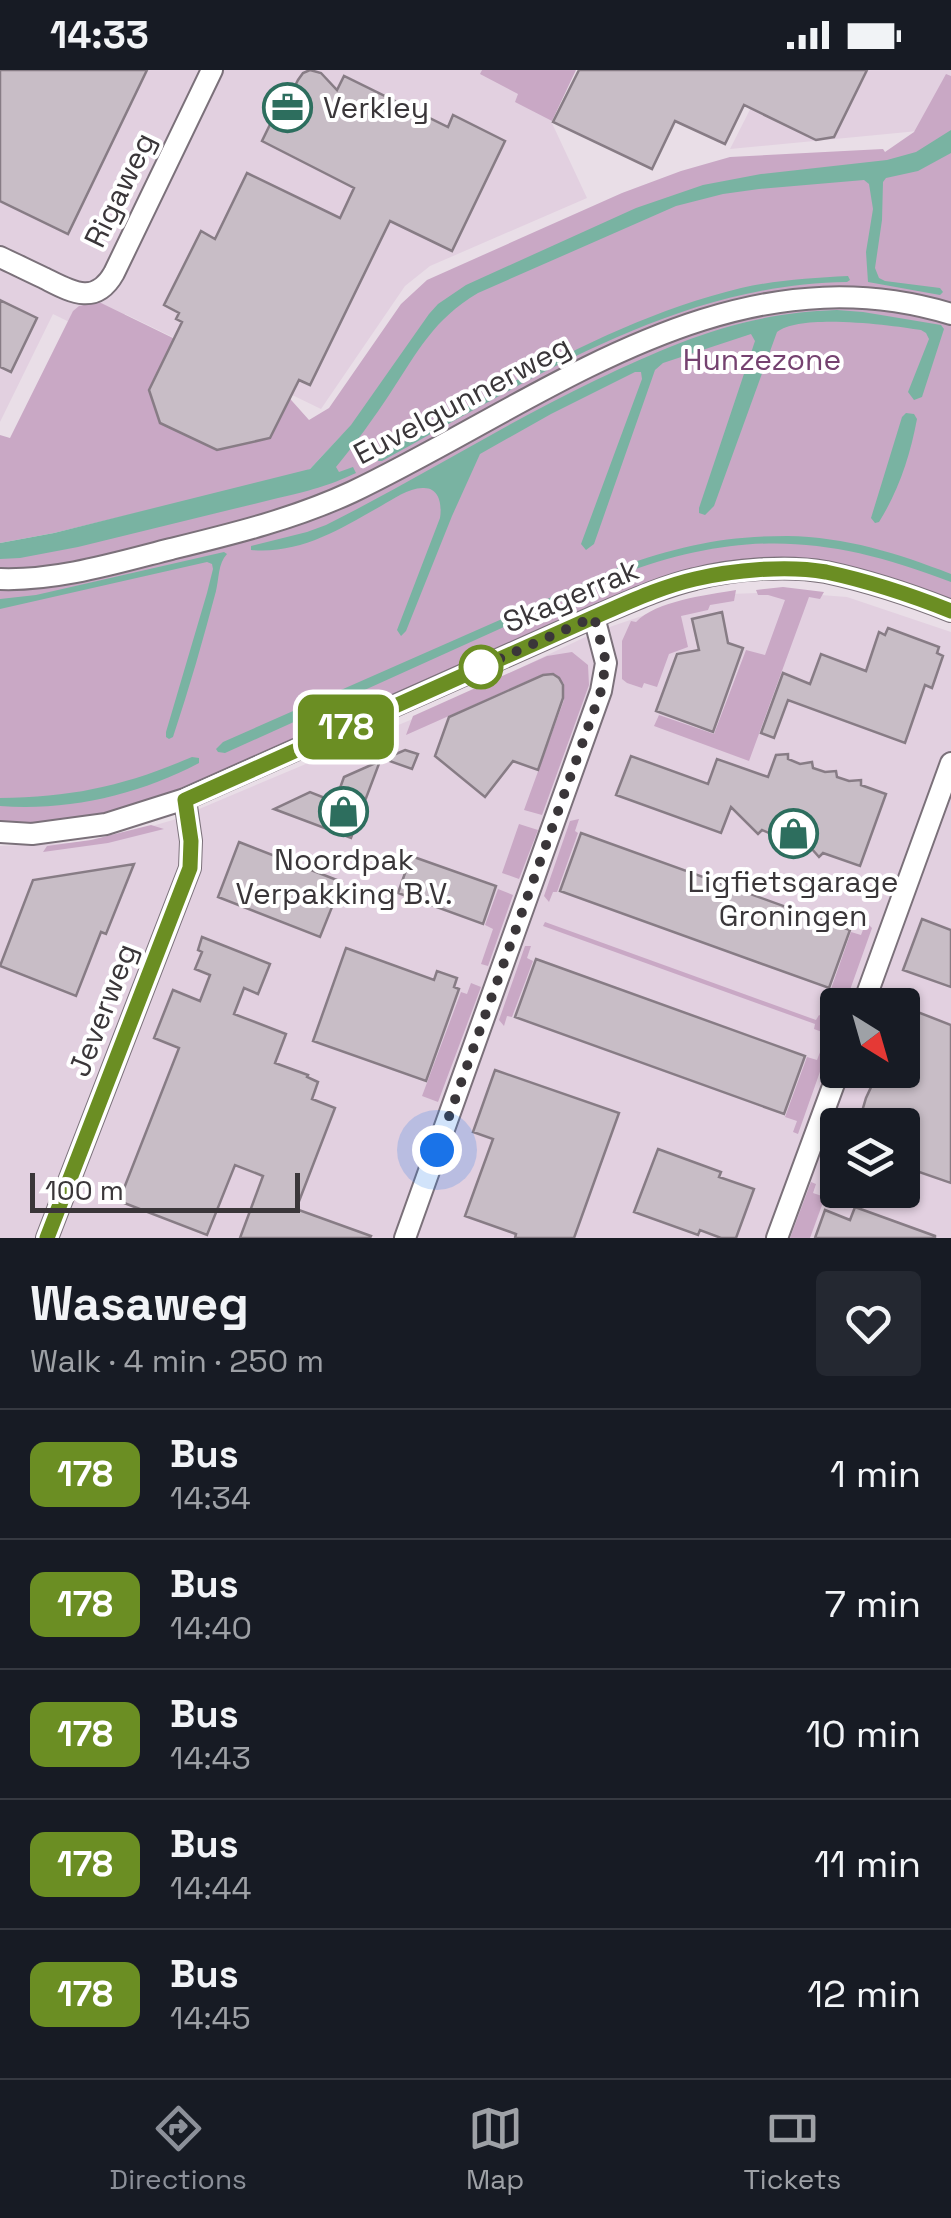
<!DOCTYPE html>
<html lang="en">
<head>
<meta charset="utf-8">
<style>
	body { margin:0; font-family:"Space Grotesk",sans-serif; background:#242831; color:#f1f3f6; height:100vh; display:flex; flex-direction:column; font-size:38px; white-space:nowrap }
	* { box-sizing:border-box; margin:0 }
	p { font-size:32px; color:#9ea1a6 }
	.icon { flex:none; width:55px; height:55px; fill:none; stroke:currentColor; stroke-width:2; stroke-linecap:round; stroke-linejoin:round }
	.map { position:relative; height:1168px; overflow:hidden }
	.sheet { display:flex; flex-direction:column; background:#171b24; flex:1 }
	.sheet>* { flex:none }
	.badge { padding:0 20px; border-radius:15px; font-size:35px; line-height:65px }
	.needle { width:65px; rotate:143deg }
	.controls { position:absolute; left:820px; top:918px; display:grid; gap:20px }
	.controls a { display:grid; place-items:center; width:100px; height:100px; border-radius:10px; background:#171b24; box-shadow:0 2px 8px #0004; font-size:50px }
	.scale { position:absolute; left:30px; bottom:25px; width:270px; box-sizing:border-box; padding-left:10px; border:5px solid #3a3639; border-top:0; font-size:28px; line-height:35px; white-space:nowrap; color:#3a3639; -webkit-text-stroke:8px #fff; paint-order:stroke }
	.you { position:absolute; width:50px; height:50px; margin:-25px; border:8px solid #fff; border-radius:50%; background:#1a73e8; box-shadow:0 0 0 15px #1a73e833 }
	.map>.badge { position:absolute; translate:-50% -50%; box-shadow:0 0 0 5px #fff }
	.round { display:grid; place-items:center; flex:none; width:105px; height:105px; border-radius:10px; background:#242831 }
	.headline { display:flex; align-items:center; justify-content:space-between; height:170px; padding:0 30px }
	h1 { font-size:48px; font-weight:700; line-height:75px }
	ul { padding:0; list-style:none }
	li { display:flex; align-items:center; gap:30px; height:130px; padding:0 30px; border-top:2px solid #363941 }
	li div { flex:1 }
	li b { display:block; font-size:38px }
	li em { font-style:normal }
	li .badge { min-width:110px; font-weight:700; text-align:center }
	.status { display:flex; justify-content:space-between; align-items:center; height:70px; padding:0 50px; background:#171b24; direction:ltr }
	.status svg { height:28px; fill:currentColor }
	.tabs { display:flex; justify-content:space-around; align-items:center; height:140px; border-top:2px solid #363941; background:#171b24; font-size:28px; color:#9ea1a6 }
	.tabs a { display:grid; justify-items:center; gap:5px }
	.tabs .on { color:#8c9099 }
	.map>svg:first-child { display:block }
	.built { fill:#e2d0e0; fill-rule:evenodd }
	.green { fill:#c9a8c5 }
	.water { fill:#79b3a2 }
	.building { fill:#c8bdc6; stroke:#877c85; stroke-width:2.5 }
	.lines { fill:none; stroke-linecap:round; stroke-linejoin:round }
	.street-casing { stroke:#7b717a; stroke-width:24 }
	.street { stroke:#fff; stroke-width:20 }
	.line-casing { stroke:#fff; stroke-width:22 }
	.line { stroke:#6b8e23; stroke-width:15 }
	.walk { stroke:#3a3639; stroke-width:10; stroke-dasharray:0 18 }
	.stop-dot { fill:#fff; stroke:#6b8e23; stroke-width:5 }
	.labels { text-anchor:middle; stroke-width:8; stroke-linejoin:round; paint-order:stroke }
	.poi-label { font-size:30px; fill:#3a3639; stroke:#fff }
	.street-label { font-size:30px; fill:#3a3639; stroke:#fff }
	.park-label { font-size:30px; fill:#754270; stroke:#fff }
</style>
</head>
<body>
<div class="status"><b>14:33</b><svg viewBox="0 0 49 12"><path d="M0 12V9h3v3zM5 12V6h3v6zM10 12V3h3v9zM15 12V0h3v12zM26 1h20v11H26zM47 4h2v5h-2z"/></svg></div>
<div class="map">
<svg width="951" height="1168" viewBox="0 0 951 1168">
	<rect width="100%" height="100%" fill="#e9dee7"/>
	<path class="built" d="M0,0h575l-24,51 36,77 -157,68 -25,20 -84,123 -196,-95 -13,29 -59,-29 -53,108z
		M770,0h181l-1,37 -32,24 -188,18z
		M781,522l66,5 104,35v606h-951v-392l96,-4 77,-22 242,-102 183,-87 76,-26 56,-11zM838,935h64v65h-64zM838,1055h64v65h-64z"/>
	<path class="green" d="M482,0h94l-24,51 -37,-19 3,-8 -38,-20z
		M946,4l5,2v523l-61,-22 -65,-14h-100l-44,8 -62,23 -252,114 -210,91 -59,16 -46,8 -52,-2v-274l313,-75 30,-38 -33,35 -8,4 -248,60 -54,10v-108l10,3 63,-127 6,-5 20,-4 185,90 25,28 20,-12 72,-104 26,-24 195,-87 59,-22 49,-14 153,-8 2,3 29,-20z
		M783,517l41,5 -4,7 -11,-2 -60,164 -95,-35 5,-11 55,19 32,-84 19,5 20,-55 -17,-5h-10l-2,-5z
		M736,520l-2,11 -24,4 -2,5 -27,6 7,31 -19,7 -12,33 -13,-4 -2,5 -15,-5 -5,-4v-38l9,-20 5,1c20,-21 70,-27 100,-32z
		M572,582l16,13 1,20 -47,130 -18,-5 40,-110v-16l-9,-10h-12l-137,61 7,-19 134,-60z
		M579,749l-4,12 3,2 -21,59h-4l-4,10 -5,-6 26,-75z
		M519,754l19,6 -19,49 -17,-6z
		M151,755l13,4 -56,14 -65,9 4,-6 44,-6z
		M498,819l15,6 -25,71 -7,-2 12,-35 -8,-4z
		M545,852l271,98 3,-5 18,8 -4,13 -19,-7 1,-5 -272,-98z
		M866,852l6,6 -27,76 -7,1 3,-11 -10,-5 20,-57 10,3z
		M525,876h6l-4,12 6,3 -21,56 -5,-1 -3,10 -5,-6z
		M471,913l10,4 -43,115 -16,-6 39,-104 6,2z
		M822,977l6,2 -30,85 -5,-2 4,-11 -12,-4 22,-60 10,3z
		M811,1112l5,2 -3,9 12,4 -15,41h-20z"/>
	<path class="water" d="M951,60v23l-33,18 -32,7 -3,4 -1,38 -7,48 4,10 6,3 55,7 3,4 -3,3 -72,-13 -2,-30 7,-43 -4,-25 -5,-4 -105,9 -36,5 -47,12 -198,87c-45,27 -59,57 -87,99 -17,26 -36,52 -55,75l3,5 14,-5 3,6c-28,13 -47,18 -78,25l-200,49 -58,11 -20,1v-16l54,-10 256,-64 41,-44 78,-111 9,-10 28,-19 170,-77 67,-23 58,-11 126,-14 29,-8z
		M848,206l2,4 -3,2c-171,2 -320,100 -465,179h-4l2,-6c116,-62 232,-136 361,-167 35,-8 71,-10 107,-12z
		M837,240l26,2 78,13 3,4 -22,68 -8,3 -6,-8 21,-53 -3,-6 -5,-3c-30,-5 -121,-17 -144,2l-63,174 -9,9 -6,-2v-5l56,-167 -4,-7 -88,29 -8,7 -61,174 -8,6 -5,-6 61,-165 -1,-7h-6l-84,42 -71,40 -28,62 -46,115 -5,5 -4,-6 43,-112c2,-12 0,-30 -16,-30 -14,-1 -31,11 -43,18 -43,24 -80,48 -130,44v-4l56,-14 19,-7c92,-46 178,-101 270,-145 82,-39 148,-67 241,-70z
		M906,343l8,1 3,5c-7,37 -18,71 -38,103l-4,1 -4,-5 31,-101z
		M787,466c59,1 110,17 164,38v8c-122,-47 -208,-53 -332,-7l-394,178 -7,-1 -2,-3 7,-7 397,-175c59,-21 104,-31 167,-31z
		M224,482l3,2c-9,9 -8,25 -11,37 -13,49 -27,98 -43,146l-4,2 -3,-2v-5l41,-139 6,-24 -1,-5 -5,-2 -207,47v-10l36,-4z
		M192,687l7,1v5c-61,32 -130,48 -199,43v-8c74,-1 124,-12 192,-41z"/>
	<path class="building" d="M0,0h147l-79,164 -68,-33z
		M310,0l11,3 16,17 7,-14 104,51 5,-12 52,26 -53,110 -62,-30 -80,164 -11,-5 -29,58 -53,12 -57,-27 -11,-33 33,-68 -6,-3 3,-6 -15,-8 37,-74 14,8 32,-66 93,45 14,-30 -92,-47 17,-35 5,2 14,-28 5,-7z
		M579,0h288l-33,67 -18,3 -72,-35 -19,39 -50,-23 -23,48 -99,-47z
		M0,230l37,18 -26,54 -11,-5z
		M722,542l6,31 15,5 -30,84 -57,-21 21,-57 22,-4 -7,-31z
		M888,558l51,19 -2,6 6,3 -11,32 -7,-3 -20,58 -117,-43 -14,38 -13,-5 22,-60 27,11 11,-30 45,17 13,-39 6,3z
		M553,604l6,4 4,7v13l-25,72 -25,-9 -28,36 -50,-41 14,-39 94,-42z
		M405,680l13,4 -6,15 -28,-10z
		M788,684v5l12,5 12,-2 1,6 12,4 11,-1 1,6 12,4 12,-1v5l25,9 -26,72 -37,-13 -4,4 -8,-9 -24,-9 -4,4 -9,-8 -12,-5 -4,4 -27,-27 -10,26 -105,-38 15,-39 77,28 9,-25 51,18 8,-22z
		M380,691l-29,77 -77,-29 36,-17 25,10 9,-25z
		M581,763l269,97 -21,58 -269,-97z
		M239,772l103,40 -22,55 -102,-40z
		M411,786l85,30 -13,38 -85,-31z
		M134,794l-28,70 -5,-2 -25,64 -76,-30 33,-86z
		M922,849l29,11v57l-48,-17z
		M202,867l68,27 -12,30 -14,-6 -10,26 52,20 -11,29 33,12 -1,2 11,5 -6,17 23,9 -39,101 75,27 -1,2h-130l23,-62 -28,-11 -28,70 -88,-34 60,-153 -25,-10 19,-48 27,11 10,-26 -15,-6 7,-17 -4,-2z
		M346,878l88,32 3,-9 20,7 -3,9 5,2 -33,92 -113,-40z
		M536,889l269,97 -21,58 -269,-97z
		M902,936l49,19v158l-49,-17v-41h-44l8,-27 13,-28h23z
		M495,1000l124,43 -45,125h-59l1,-4 -51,-18 28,-77 -20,-7z
		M658,1079l63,23 -2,5 35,12 -18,49h-15l-21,-8 -2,5 -64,-23z
		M855,1137l80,29v2h-120l10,-28 25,10z"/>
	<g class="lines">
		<defs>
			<path id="street" d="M0,187c15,7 29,14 44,21 26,13 51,29 70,-5l98,-203
				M0,509c57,2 116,-16 171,-30 61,-15 123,-30 181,-57 189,-90 375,-246 599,-178
				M0,762l32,2 74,-10 79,-25 409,-182c33,-14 67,-30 101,-38 38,-10 92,-14 131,-7 42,9 85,23 125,39
				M863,935l88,-242
				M47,1168l143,-370 1,-27 -6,-42
				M405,1168l196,-547 5,-28 -12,-46
				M777,1168l62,-168"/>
		</defs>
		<use href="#street" class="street-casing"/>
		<use href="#street" class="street"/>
	</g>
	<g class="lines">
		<defs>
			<path id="line" d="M47,1168l143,-370 1,-27 -6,-41 409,-183c33,-14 66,-30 101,-38 38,-9 92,-14 131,-7 42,9 85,23 125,39"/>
		</defs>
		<use href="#line" class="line-casing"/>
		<use href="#line" class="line"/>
		<path class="walk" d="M437,1080l164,-459 5,-29 -12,-45 -113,50"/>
	</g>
	<defs>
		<symbol id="office-ring" viewBox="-11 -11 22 22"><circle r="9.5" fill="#fff" stroke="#2d6e5e" stroke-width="1.5"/><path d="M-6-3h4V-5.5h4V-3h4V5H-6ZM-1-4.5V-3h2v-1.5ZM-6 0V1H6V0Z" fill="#2d6e5e"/></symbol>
		<symbol id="shop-ring" viewBox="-11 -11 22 22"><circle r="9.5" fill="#fff" stroke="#2d6e5e" stroke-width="1.5"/><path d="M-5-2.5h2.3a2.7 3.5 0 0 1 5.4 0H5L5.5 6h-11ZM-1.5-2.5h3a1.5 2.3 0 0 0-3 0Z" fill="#2d6e5e"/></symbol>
	</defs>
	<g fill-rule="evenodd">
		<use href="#office-ring" x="260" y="10" width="55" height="55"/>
		<use href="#shop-ring" x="316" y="714" width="55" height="55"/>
		<use href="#shop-ring" x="766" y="736" width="55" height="55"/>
	</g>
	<circle class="stop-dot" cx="481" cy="597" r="20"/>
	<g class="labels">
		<g class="poi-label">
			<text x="323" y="48" text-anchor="start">Verkley</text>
			<text x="344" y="800">Noordpak<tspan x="344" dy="34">Verpakking B.V.</tspan></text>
			<text x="793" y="822">Ligfietsgarage<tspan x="793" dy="34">Groningen</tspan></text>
		</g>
		<g class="street-label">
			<text transform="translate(120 120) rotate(-64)" y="10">Rigaweg</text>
			<text transform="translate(462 330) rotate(-28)" y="10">Euvelgunnerweg</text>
			<text transform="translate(571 526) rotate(-23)" y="10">Skagerrak</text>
			<text transform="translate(103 940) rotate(-69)" y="10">Jeverweg</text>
		</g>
		<g class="park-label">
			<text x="762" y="300">Hunzezone</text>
		</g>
	</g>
</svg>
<div class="controls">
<a><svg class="needle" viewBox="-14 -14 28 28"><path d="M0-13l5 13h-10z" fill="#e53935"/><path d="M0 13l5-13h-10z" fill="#9ea1a6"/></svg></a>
<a><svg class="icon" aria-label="layers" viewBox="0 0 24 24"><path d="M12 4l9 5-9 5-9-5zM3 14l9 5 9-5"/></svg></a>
</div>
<div class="scale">100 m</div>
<div class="you" style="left:437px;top:1080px"></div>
<b class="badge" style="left:346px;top:657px;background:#6b8e23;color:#fff">178</b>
</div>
<section class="sheet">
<div class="headline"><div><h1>Wasaweg</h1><p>Walk · 4 min · 250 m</p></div><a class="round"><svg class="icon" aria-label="heart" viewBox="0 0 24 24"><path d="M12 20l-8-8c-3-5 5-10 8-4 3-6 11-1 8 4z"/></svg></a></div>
<ul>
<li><span class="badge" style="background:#6b8e23;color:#fff">178</span><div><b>Bus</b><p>14:34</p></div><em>1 min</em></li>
<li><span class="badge" style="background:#6b8e23;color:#fff">178</span><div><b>Bus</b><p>14:40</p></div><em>7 min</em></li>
<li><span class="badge" style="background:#6b8e23;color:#fff">178</span><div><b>Bus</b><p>14:43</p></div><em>10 min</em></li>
<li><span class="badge" style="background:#6b8e23;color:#fff">178</span><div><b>Bus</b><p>14:44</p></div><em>11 min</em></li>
<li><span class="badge" style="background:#6b8e23;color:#fff">178</span><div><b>Bus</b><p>14:45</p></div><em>12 min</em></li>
</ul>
</section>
<nav class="tabs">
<a class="on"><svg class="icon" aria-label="directions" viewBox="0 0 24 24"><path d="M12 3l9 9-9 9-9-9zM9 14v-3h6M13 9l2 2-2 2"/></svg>Directions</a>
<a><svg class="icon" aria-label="map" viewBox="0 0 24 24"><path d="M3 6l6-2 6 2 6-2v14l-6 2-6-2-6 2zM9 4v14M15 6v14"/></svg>Map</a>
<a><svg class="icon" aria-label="tickets" viewBox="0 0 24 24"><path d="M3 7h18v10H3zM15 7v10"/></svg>Tickets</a>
</nav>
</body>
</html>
